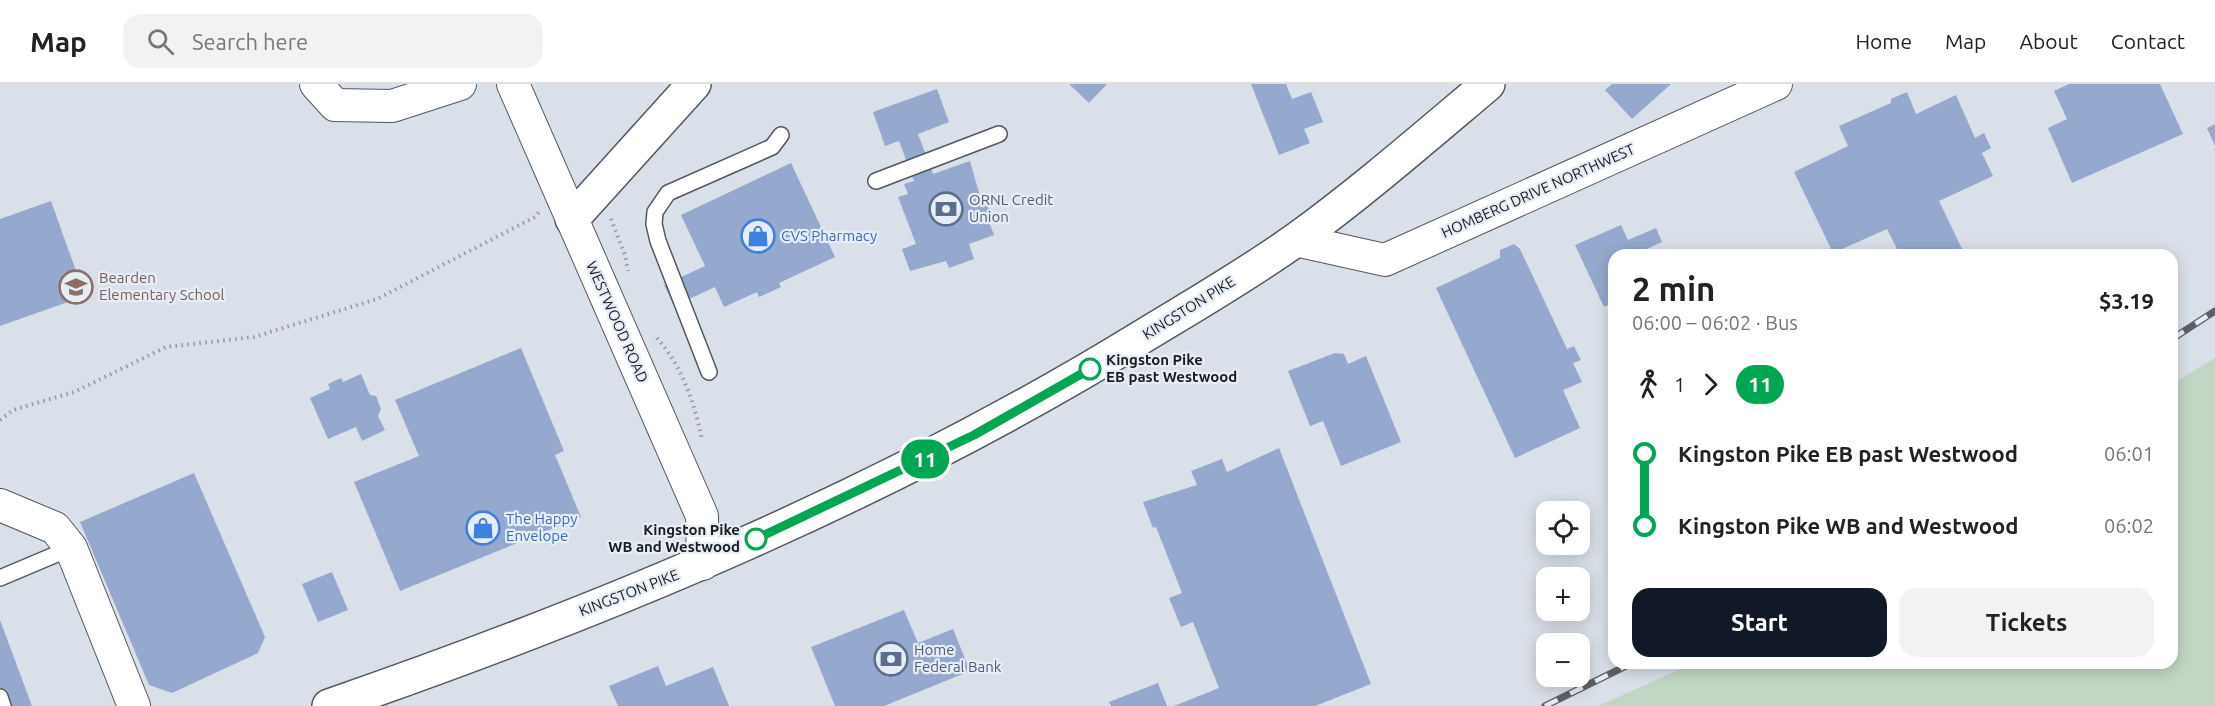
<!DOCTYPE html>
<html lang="en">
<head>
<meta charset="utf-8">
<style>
	body { margin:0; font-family:Ubuntu,sans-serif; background:#f2f2f2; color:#222; height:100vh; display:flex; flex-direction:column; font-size:22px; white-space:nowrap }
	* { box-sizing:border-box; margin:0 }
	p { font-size:20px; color:#767676 }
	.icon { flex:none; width:33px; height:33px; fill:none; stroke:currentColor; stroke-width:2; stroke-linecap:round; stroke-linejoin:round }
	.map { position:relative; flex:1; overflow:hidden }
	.details { position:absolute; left:1608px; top:165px; width:570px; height:420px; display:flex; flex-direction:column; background:#fff; border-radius:18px; box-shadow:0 3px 15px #0003 }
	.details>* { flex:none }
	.badge { padding:0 12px; border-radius:20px; font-size:21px; line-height:39px }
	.controls { position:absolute; left:1536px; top:417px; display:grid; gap:12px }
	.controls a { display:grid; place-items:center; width:54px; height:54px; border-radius:12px; background:#fff; box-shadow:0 3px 15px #0003; font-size:30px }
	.map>.badge { position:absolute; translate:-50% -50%; box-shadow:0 0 0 3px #fff }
	.legs { display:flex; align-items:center; gap:9px; height:66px; padding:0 24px; font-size:20px }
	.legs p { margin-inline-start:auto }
	.head { display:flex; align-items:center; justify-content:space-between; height:102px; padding:0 24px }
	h1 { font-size:33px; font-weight:600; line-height:45px }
	.primary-button { display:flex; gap:12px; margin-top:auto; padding:12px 24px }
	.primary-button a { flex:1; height:69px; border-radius:18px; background:#111827; color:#fff; font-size:24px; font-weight:600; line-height:69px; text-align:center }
	.primary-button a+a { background:#f2f2f2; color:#222 }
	ul { padding:0 24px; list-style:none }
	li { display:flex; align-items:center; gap:21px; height:72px; font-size:22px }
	li i { display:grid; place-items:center; width:9px; height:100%; margin:0 8px; background:currentColor }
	li i::after { content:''; width:15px; height:15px; margin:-8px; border:4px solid; border-radius:50%; background:#fff }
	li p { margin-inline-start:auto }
	li:first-child i { background:linear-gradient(#0000 50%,currentColor 0) }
	li:last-child i { background:linear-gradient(currentColor 50%,#0000 0) }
	header { display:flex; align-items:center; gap:36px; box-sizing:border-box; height:84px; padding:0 30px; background:#fff; border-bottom:2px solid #e0e0e0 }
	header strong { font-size:28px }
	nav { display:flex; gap:33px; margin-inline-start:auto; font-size:21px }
	.search { width:420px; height:54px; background:#f2f2f2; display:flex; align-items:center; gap:15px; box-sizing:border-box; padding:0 21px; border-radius:18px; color:#767676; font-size:22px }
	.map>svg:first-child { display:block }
	.green { fill:#c2d7c3 }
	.building { fill:#94a9cd }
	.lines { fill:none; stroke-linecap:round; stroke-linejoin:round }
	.lane-casing { stroke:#52575f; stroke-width:18 }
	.street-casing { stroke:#52575f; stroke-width:34 }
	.secondary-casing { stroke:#52575f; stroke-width:36 }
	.primary-casing { stroke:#52575f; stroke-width:36 }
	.path { stroke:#9499a0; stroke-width:4; stroke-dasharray:1.5 4.5; stroke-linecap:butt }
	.lane { stroke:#fff; stroke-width:15 }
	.street { stroke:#fff; stroke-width:32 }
	.secondary { stroke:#fff; stroke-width:33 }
	.primary { stroke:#fff; stroke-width:33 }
	.rail-casing { stroke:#5d6065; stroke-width:7 }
	.rail { stroke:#e7edf6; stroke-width:4.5; stroke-dasharray:14; stroke-linecap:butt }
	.line-1-casing { stroke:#fff; stroke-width:14 }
	.line-1 { stroke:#00a651; stroke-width:9 }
	.stop-1-dot { fill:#fff; stroke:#00a651; stroke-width:3 }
	.labels { text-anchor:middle; stroke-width:4.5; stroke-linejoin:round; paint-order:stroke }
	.street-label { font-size:15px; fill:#1a1c1f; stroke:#e7edf6 }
	.service-label { font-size:15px; fill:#4e5e75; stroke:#e7edf6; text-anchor:start }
	.shop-label { font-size:15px; fill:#366cbe; stroke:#e7edf6; text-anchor:start }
	.education-label { font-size:15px; fill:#785e54; stroke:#e7edf6; text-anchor:start }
	.stop-label { font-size:15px; font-weight:bold; fill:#1a1c1f; stroke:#e7edf6; text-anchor:start }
</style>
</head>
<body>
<header>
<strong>Map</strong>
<div class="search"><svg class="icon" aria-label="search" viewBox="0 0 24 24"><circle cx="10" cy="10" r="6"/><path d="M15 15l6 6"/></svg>Search here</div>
<nav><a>Home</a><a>Map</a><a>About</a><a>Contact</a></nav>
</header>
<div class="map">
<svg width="2215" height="622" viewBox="0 0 2215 622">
	<rect width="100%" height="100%" fill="#dae0e9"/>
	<path class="green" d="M2215,274v348h-617l96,-43h478v-279z"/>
	<path class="building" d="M1069,0h38l-18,19z
		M1251,0h35l6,15 19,-7 12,30 -19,7 6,14 -31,12z
		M1612,0h59l-39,35 -27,-29z
		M2069,0h91l23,50 -111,49 -24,-55 19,-9 -13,-28z
		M937,5l12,33 -31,12 15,40 37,-13 10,35 4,-1 9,26 -3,3 4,11 -25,9 5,15 -25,9 -3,-7 -36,10 -8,-22 14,-5 -18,-47 10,-3 -4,-10 10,-3 -15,-40 -14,5 -12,-34z
		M1907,8l9,22 40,-19 19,43 9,-5 7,15 -9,5 11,23 -54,25 26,54h-65l-13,-26 -54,24 -39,-81 54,-26 -9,-20 52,-23v-4z
		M2215,40v22l-8,-18z
		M791,79l44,94 -56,26 2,4 -22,10 -2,-5 -33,15 -9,-20 -41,19 -10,-21 41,-19 -24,-51z
		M51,117l34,95 -85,30v-107z
		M1621,141l7,15 28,-12 6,14 -28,13h-20v47l-10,5 -29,-62z
		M1514,160l6,5 47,100 7,-3 7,14 -8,3 9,19 -19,8 17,38 -65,30 -79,-170 64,-30v-8z
		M521,264l43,103 -9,4 26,62 -181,74 -46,-109 65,-26 -24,-56z
		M1335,269l9,1 4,10 18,-8 35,86 -60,24 -18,-45 -13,5 -22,-55z
		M361,290l9,21 6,1 5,13 -3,7 7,14 -23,11 -6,-14 -28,12 -18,-41 20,-9 -2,-5 13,-6 2,4z
		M1279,364l92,236 -56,22h-141l45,-18 -26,-66 -12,5 -12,-29 13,-5 -26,-66 -3,1 -10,-26 54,-17 -6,-14 31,-12 5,13z
		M194,389l71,164 -7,16 -86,40 -23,-8 -69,-163z
		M332,488l16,38 -30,12 -16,-38z
		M904,526l14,33 35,-14 17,42 -86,35h-49l-24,-59z
		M0,536l32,86h-32z
		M658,582l8,20 47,-19 16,39h-111l-9,-20z
		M1158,599l9,23h-56l-2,-4z"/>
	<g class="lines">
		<defs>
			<path id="lane" d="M876,97l123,-47
				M709,288l-51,-131 -4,-17 1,-12 13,-19 104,-46 9,-12
				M0,494l71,-30
				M0,613l3,9"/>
			<path id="street" d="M316,0l19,21 57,1 68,-22
				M513,0l189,432 1,48
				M1295,156l90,20 391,-176
				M0,421l55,23 16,20 63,158"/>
			<path id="secondary" d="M572,135l122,-135"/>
			<path id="primary" d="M329,622c283,-98 561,-214 816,-371 51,-31 103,-61 152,-96 66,-48 128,-102 191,-155"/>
		</defs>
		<use href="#lane" class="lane-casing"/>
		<use href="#street" class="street-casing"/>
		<use href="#secondary" class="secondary-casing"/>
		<use href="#primary" class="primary-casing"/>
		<path class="path" d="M611,135l14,36 3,16
			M657,254c25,28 38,66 45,102
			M0,336l13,-10 61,-18 92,-45 88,-10 123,-38 158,-82 4,-5"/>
		<use href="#lane" class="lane"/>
		<use href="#street" class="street"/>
		<use href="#secondary" class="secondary"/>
		<use href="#primary" class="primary"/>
		<defs>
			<path id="rail" d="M2172,255l43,-28
				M1545,622l87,-43"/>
		</defs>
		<use href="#rail" class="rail-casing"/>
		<use href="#rail" class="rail"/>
	</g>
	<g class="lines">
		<defs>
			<path id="line-1" d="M756,455l218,-104 116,-66"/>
		</defs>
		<use href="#line-1" class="line-1-casing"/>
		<use href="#line-1" class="line-1"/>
	</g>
	<defs>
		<symbol id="bank-ring" viewBox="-11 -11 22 22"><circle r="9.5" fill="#e7edf6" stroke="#5c6f8a" stroke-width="1.5"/><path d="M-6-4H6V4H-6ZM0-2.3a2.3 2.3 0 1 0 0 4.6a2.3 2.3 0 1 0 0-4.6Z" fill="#5c6f8a"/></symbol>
		<symbol id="shop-ring" viewBox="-11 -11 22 22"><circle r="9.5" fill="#e7edf6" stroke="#3f7fe0" stroke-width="1.5"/><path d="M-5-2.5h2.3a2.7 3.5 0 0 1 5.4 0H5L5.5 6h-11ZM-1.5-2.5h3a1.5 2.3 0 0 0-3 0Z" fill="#3f7fe0"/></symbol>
		<symbol id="school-ring" viewBox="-11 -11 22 22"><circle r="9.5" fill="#e7edf6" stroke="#8d6e63" stroke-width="1.5"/><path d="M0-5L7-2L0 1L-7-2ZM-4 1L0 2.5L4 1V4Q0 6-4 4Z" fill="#8d6e63"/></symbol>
	</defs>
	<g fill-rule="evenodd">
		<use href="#bank-ring" x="927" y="106" width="38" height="38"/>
		<use href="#shop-ring" x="739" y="133" width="38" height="38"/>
		<use href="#school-ring" x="57" y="184" width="38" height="38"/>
		<use href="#shop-ring" x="464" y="425" width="38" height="38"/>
		<use href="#bank-ring" x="872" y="556" width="38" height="38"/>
	</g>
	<g class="stop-1-dot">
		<circle cx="1090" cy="285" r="10"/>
		<circle cx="756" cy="455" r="10"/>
	</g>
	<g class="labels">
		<g class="street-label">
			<text transform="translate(1538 107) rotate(-24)" y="5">HOMBERG DRIVE NORTHWEST</text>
			<text transform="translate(1189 224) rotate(-32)" y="5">KINGSTON PIKE</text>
			<text transform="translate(617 238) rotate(66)" y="5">WESTWOOD ROAD</text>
			<text transform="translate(629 509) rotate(-21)" y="5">KINGSTON PIKE</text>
		</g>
		<g class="service-label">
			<text x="969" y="121">ORNL Credit<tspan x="969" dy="17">Union</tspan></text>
			<text x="914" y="571">Home<tspan x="914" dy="17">Federal Bank</tspan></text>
		</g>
		<g class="shop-label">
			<text x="781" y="157">CVS Pharmacy</text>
			<text x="506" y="440">The Happy<tspan x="506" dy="17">Envelope</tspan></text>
		</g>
		<g class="education-label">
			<text x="99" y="199">Bearden<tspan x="99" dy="17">Elementary School</tspan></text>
		</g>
		<g class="stop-label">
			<text x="1106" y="281">Kingston Pike<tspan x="1106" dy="17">EB past Westwood</tspan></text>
			<text x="740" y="451" text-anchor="end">Kingston Pike<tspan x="740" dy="17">WB and Westwood</tspan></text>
		</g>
	</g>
</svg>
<div class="controls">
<a><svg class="icon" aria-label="locate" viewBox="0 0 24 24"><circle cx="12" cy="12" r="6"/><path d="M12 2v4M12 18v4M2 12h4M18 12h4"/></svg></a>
<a>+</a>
<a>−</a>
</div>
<b class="badge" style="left:925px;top:375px;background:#00a651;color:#fff">11</b>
<section class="details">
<div class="head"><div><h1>2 min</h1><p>06:00 – 06:02 · Bus</p></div><b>$3.19</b></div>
<div class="legs"><svg class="icon" aria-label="walk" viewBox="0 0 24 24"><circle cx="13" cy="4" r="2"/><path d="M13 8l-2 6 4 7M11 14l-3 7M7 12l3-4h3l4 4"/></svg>1<svg class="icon" aria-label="forward" viewBox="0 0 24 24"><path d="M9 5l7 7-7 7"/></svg><b class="badge" style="background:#00a651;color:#fff">11</b></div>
<ul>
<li><i style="color:#00a651"></i><b>Kingston Pike EB past Westwood</b><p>06:01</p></li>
<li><i style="color:#00a651"></i><b>Kingston Pike WB and Westwood</b><p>06:02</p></li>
</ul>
<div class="primary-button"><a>Start</a><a>Tickets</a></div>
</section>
</div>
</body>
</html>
